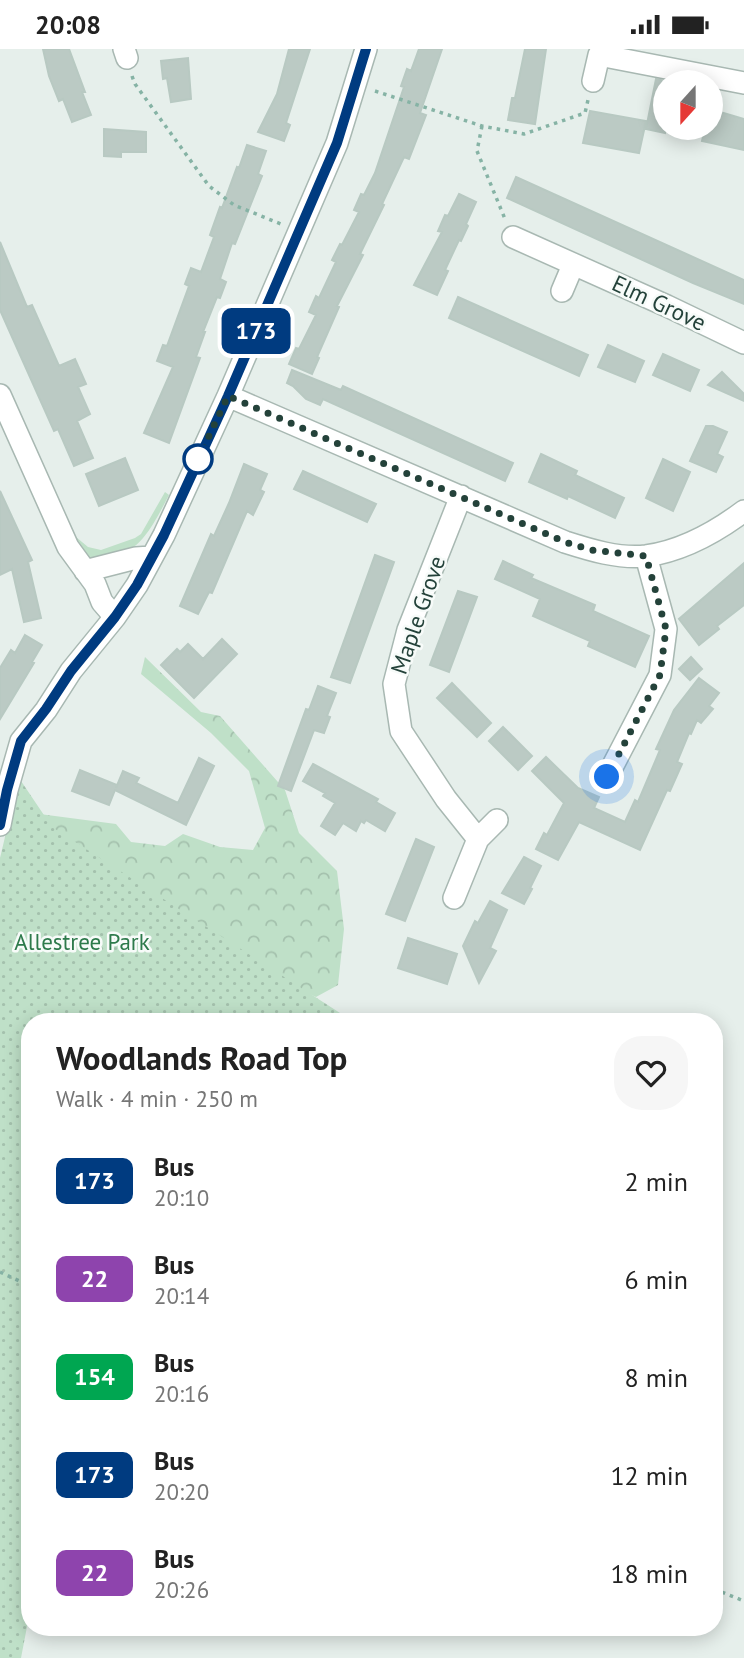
<!DOCTYPE html>
<html lang="en">
<head>
<meta charset="utf-8">
<style>
	body { margin:0; font-family:"PT Sans",sans-serif; background:#f6f6f6; color:#222; height:100vh; display:flex; flex-direction:column; font-size:26px; white-space:nowrap }
	* { box-sizing:border-box; margin:0 }
	p { font-size:23px; color:#767676 }
	.icon { flex:none; width:38px; height:38px; fill:none; stroke:currentColor; stroke-width:2; stroke-linecap:round; stroke-linejoin:round }
	.map { position:relative; flex:1; overflow:hidden }
	.details { position:absolute; left:21px; top:964px; width:702px; height:623px; display:flex; flex-direction:column; background:#fff; border-radius:28px; box-shadow:0 4px 18px #0003 }
	.details>* { flex:none }
	.badge { padding:0 14px; border-radius:10px; font-size:24px; line-height:46px }
	.needle { width:46px; rotate:201deg }
	.tools { position:absolute; left:653px; top:21px; display:grid; gap:14px }
	.tools a { display:grid; place-items:center; width:70px; height:70px; border-radius:50%; background:#fff; box-shadow:0 4px 18px #0003; font-size:35px }
	.you { position:absolute; width:35px; height:35px; margin:-18px; border:5px solid #fff; border-radius:50%; background:#1a73e8; box-shadow:0 0 0 10px #1a73e833 }
	.map>.badge { position:absolute; translate:-50% -50%; box-shadow:0 0 0 4px #fff }
	.round { display:grid; place-items:center; flex:none; width:74px; height:74px; border-radius:28px; background:#f6f6f6 }
	.summary { display:flex; align-items:center; justify-content:space-between; height:119px; padding:0 35px }
	h1 { font-size:33px; font-weight:700; line-height:52px }
	ul { padding:0; list-style:none }
	li { display:flex; align-items:center; gap:21px; height:98px; padding:0 35px }
	li div { flex:1 }
	li b { display:block; font-size:26px }
	li em { font-style:normal }
	li .badge { min-width:77px; font-weight:700; text-align:center }
	.status { display:flex; justify-content:space-between; align-items:center; height:49px; padding:0 35px; background:#fff; direction:ltr }
	.status svg { height:19px; fill:currentColor }
	.map>svg:first-child { display:block }
	.grass { fill:#bfe0c8 }
	.forest { fill:url(#forest-crowns) }
	.park { fill:url(#park-dots) }
	.building { fill:#bbcac4; stroke:#b8c9c2; stroke-width:2 }
	.lines { fill:none; stroke-linecap:round; stroke-linejoin:round }
	.minor-casing { stroke:#a8b8b2; stroke-width:24 }
	.path { stroke:#86b3a5; stroke-width:3.5; stroke-dasharray:3.5 5; stroke-linecap:butt }
	.minor { stroke:#fff; stroke-width:21 }
	.line-casing { stroke:#fff; stroke-width:16 }
	.line { stroke:#003b80; stroke-width:10 }
	.walk { stroke:#24423a; stroke-width:7; stroke-dasharray:0 12.6 }
	.stop-dot { fill:#fff; stroke:#003b80; stroke-width:3.5 }
	.labels { text-anchor:middle; stroke-width:5; stroke-linejoin:round; paint-order:stroke }
	.street-label { font-size:23px; fill:#24423a; stroke:#f7fbf9 }
	.park-label { font-size:23px; fill:#2d7a4b; stroke:#f7fbf9 }
</style>
</head>
<body>
<div class="status"><b>20:08</b><svg viewBox="0 0 49 12"><path d="M0 12V9h3v3zM5 12V6h3v6zM10 12V3h3v9zM15 12V0h3v12zM26 1h20v11H26zM47 4h2v5h-2z"/></svg></div>
<div class="map">
<svg width="744" height="1609" viewBox="0 0 744 1609">
	<defs>
		<pattern id="forest-crowns" width="20" height="18" patternUnits="userSpaceOnUse" patternTransform="scale(1.75)"><rect width="20" height="18" fill="#bfe0c8"/><path d="M2 6a3 3 0 1 1 6 0M12 15a3 3 0 1 1 6 0" fill="none" stroke="#a4c1ad"/></pattern>
		<pattern id="park-dots" width="8" height="8" patternUnits="userSpaceOnUse" patternTransform="scale(1.75)"><rect width="8" height="8" fill="#bfe0c8"/><path d="M2 2h.1M6 6h.1" fill="none" stroke="#a4c1ad" stroke-width="1.8" stroke-linecap="round"/></pattern>
	</defs>
	<rect width="100%" height="100%" fill="#e6efeb"/>
	<path class="grass" d="M165,443l4,3c-13,24 -26,55 -55,62 -7,2 -16,1 -23,2l-7,-5 -8,-17 12,10 13,3 34,-12 6,-4z"/>
	<path class="forest" d="M145,608l56,55 19,4 65,74 14,43 38,38 7,58 -6,56 -22,12 -316,-139 32,-45 84,11 15,18 34,4 18,-12 37,13 33,3 12,-22 -16,-57 -38,-38 -70,-59z"/>
	<path class="park" d="M19,729l33,49 302,195h-324v589l-9,47h-21v-800z"/>
	<path class="building" d="M43,0h26l16,43h-3l9,23 -19,7 -9,-23 -4,2 -10,-25z
		M289,0h21l-24,74 4,2 -6,16 -26,-9 19,-38z
		M419,0h23l-22,64 6,2 -17,44 -5,-2 -22,47 2,1 -24,49 3,1 -26,51 2,1 -22,50 2,1 -7,16 -23,-10 7,-16 3,1 17,-34 -7,-3 7,-16 3,2 17,-36 -4,-2 8,-16 2,1 17,-33 -5,-2 7,-16 3,1 11,-22 29,-86 -3,-1 6,-17 4,2z
		M525,0h21l-11,75 -27,-4 4,-22h3z
		M188,9l3,41 -20,3 -4,-24 -4,1 -2,-18z
		M656,30l9,2v52l-19,-4z
		M710,60l34,10v31l-42,-9 3,-13h5z
		M590,62l56,10 -7,32 -56,-10z
		M104,80l42,3v20h-25v5l-17,-1z
		M247,96l19,6 -8,23 4,2 -27,68 -3,-1 -12,36 6,3 -6,16 -3,-1 -14,35h2l-9,25 4,1 -31,85 -25,-10 29,-66 -16,-6 6,-16 4,1 22,-60 -4,-2 6,-16 10,4 13,-35 -4,-2 10,-28 2,1 15,-41 2,1z
		M516,128l228,103v24l-51,-21 -186,-85z
		M459,145l17,8 -10,22 2,2 -7,15 -2,-1 -14,30 3,1 -11,24 -23,-10 28,-53 -4,-1 7,-16 3,1z
		M0,193l27,65 5,-2 27,61 16,-7 11,25 -8,3 12,27 -13,7 16,37 -19,8 -16,-37 -4,2 -54,-121z
		M458,248l130,58 -9,21 -130,-58z
		M608,296l36,16 -9,21 -37,-15z
		M663,305l36,16 -9,21 -37,-16z
		M292,321l49,20 2,-4 170,77 -8,18 -182,-82 -3,6 -14,-6 -13,-13 -6,-3z
		M722,323l22,22v7l-36,-16z
		M706,377h7l14,6 -10,22 6,3 -7,15 -26,-11z
		M541,405l36,17 -2,4 49,23 -9,20 -47,-22 -1,3 -38,-17z
		M125,409l13,32 -39,16 -13,-32z
		M663,410l27,13 -17,39 -27,-13z
		M244,415l23,10 -7,16 4,2 -11,23 -6,-4 -35,82 -3,-1 -11,22 -18,-8 31,-72 3,2 15,-33z
		M303,422l73,33 -9,18 -73,-33z
		M0,442l32,69 -4,2 13,56 -17,4 -12,-53 -12,6z
		M375,506l19,7 -44,121 -19,-6z
		M503,512l30,14 -2,3 64,27 -2,6 56,25 -14,31 -47,-21 2,-5 -57,-25 7,-17 -45,-20z
		M744,514v42l-27,21 2,3 -20,16 -20,-26z
		M458,542l19,6 -28,75 -19,-7z
		M25,586l17,10 -10,17 2,1 -34,56v-51l11,-18 4,3z
		M222,590l15,15 -43,44 -33,-33 16,-16 3,3 8,-8 15,15z
		M691,608l11,12 -12,11 -11,-11z
		M699,629l20,15 -10,13 4,3 -12,14 -4,-3 -6,14 -2,-1 -12,29 5,2 -12,27 -3,-1 -27,60 -61,-28 -21,38 -22,-11 8,-16 3,2 17,-32 -32,-32 14,-14 32,31 21,9 -5,11 31,14 10,-22 3,2 22,-52 -4,-1 18,-39z
		M452,634l39,40 -14,14 -40,-39z
		M318,637l18,7 -9,23 3,1 -6,16 -10,-3 -23,61 -13,-5 28,-77 3,1z
		M503,678l29,29 -14,14 -29,-29z
		M199,709l15,8 -28,59 -71,-35 -6,15 -37,-14 8,-21 37,15 -1,3 7,-17 16,7 -3,5 42,20z
		M313,715l65,35 -2,3 19,11 -10,18 -19,-11 -2,3 -3,-2 -5,10 -13,-8 -8,12 -14,-9 14,-23 -12,-7 2,-3 -22,-12z
		M416,790l18,8 -29,74 -19,-7z
		M524,808l17,9 -11,22 2,1 -8,15 -22,-11z
		M490,852l17,9 -17,38 6,3 -17,32 -16,-37 12,-25 3,2z
		M408,889l49,16 -10,30 -49,-16z"/>
	<g class="lines">
		<defs>
			<path id="minor" d="M124,0l3,9
				M593,32l6,-26 145,28
				M513,188l154,69 77,37
				M562,242l11,-26
				M0,346l68,152 27,37 7,18 13,15
				M228,347l337,146c25,8 54,17 81,14 36,-5 70,-24 98,-45
				M85,522l51,-13 15,-1
				M607,728l53,-102 6,-46 -20,-73
				M0,776l7,-35 14,-49 25,-31 25,-39 44,-54 22,-32 27,-50 64,-139 109,-253 29,-94
				M478,790l19,-19
				M454,849l24,-59 -32,-40 -45,-68 -7,-47 14,-54 53,-134"/>
		</defs>
		<use href="#minor" class="minor-casing"/>
		<path class="path" d="M132,27l3,8 74,102 25,19 47,19
			M375,42l107,35 42,8 61,-21 3,-13
			M482,77l-5,25 28,68
			M0,1223l30,14
			M714,1540l30,12"/>
		<use href="#minor" class="minor"/>
	</g>
	<g class="lines">
		<defs>
			<path id="line" d="M0,776l7,-35 14,-49 25,-32 25,-38 44,-54 22,-32 27,-50 64,-139 109,-253 29,-94"/>
		</defs>
		<use href="#line" class="line-casing"/>
		<use href="#line" class="line"/>
		<path class="walk" d="M198,410l30,-63 337,146 26,8 55,6 20,73 -6,46 -53,102"/>
	</g>
	<circle class="stop-dot" cx="198" cy="410" r="14"/>
	<g class="labels">
		<g class="street-label">
			<text transform="translate(659 254) rotate(25)" y="8">Elm Grove</text>
			<text transform="translate(418 566) rotate(-71)" y="8">Maple Grove</text>
		</g>
		<g class="park-label">
			<text x="82" y="901">Allestree Park</text>
		</g>
	</g>
</svg>
<div class="tools">
<a><svg class="needle" viewBox="-14 -14 28 28"><path d="M0-13l5 13h-10z" fill="#e53935"/><path d="M0 13l5-13h-10z" fill="#767676"/></svg></a>
</div>
<div class="you" style="left:607px;top:728px"></div>
<b class="badge" style="left:256px;top:282px;background:#003b80;color:#fff">173</b>
<section class="details">
<div class="summary"><div><h1>Woodlands Road Top</h1><p>Walk · 4 min · 250 m</p></div><a class="round"><svg class="icon" aria-label="heart" viewBox="0 0 24 24"><path d="M12 20l-8-8c-3-5 5-10 8-4 3-6 11-1 8 4z"/></svg></a></div>
<ul>
<li><span class="badge" style="background:#003b80;color:#fff">173</span><div><b>Bus</b><p>20:10</p></div><em>2 min</em></li>
<li><span class="badge" style="background:#8e44ad;color:#fff">22</span><div><b>Bus</b><p>20:14</p></div><em>6 min</em></li>
<li><span class="badge" style="background:#00a651;color:#fff">154</span><div><b>Bus</b><p>20:16</p></div><em>8 min</em></li>
<li><span class="badge" style="background:#003b80;color:#fff">173</span><div><b>Bus</b><p>20:20</p></div><em>12 min</em></li>
<li><span class="badge" style="background:#8e44ad;color:#fff">22</span><div><b>Bus</b><p>20:26</p></div><em>18 min</em></li>
</ul>
</section>
</div>
</body>
</html>
